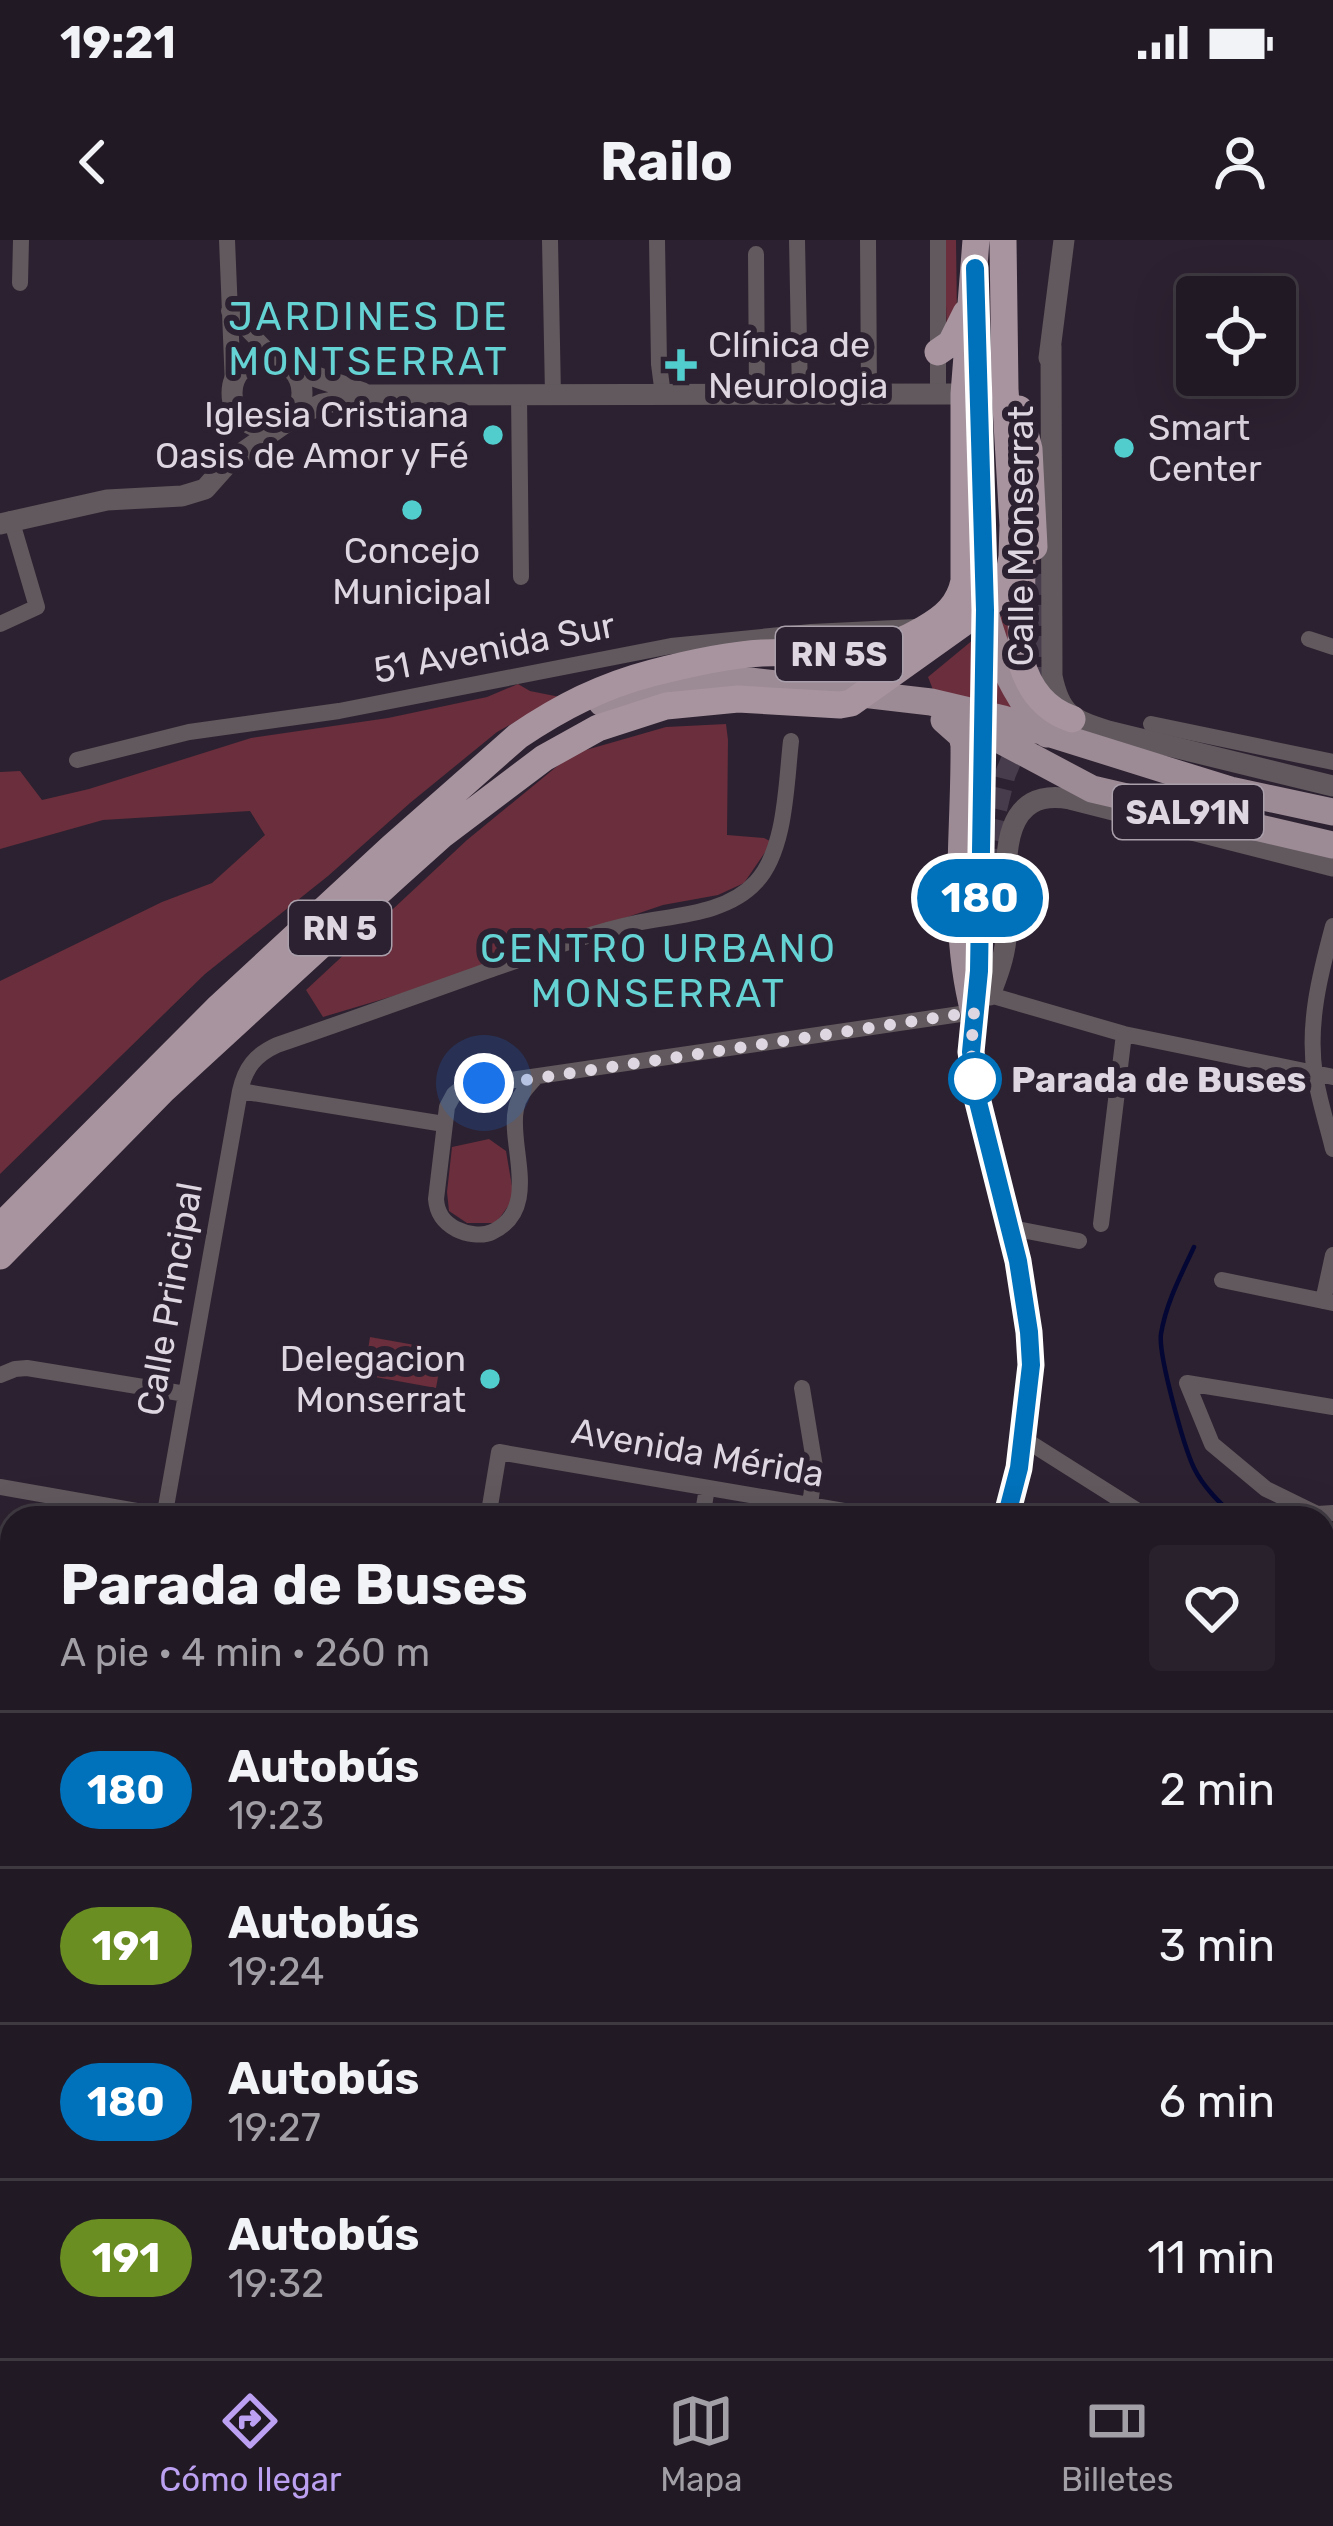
<!DOCTYPE html>
<html lang="es">
<head>
<meta charset="utf-8">
<style>
	body { margin:0; font-family:Rubik,sans-serif; background:#29222c; color:#f1f3f6; height:100vh; display:flex; flex-direction:column; font-size:45px; white-space:nowrap }
	* { box-sizing:border-box; margin:0 }
	p { font-size:39px; color:#a2a0a6 }
	.icon { flex:none; width:66px; height:66px; fill:none; stroke:currentColor; stroke-width:2; stroke-linecap:round; stroke-linejoin:round }
	.map { position:relative; flex:1; overflow:hidden }
	.drawer { position:absolute; left:0px; top:1266px; width:1335px; height:852px; display:flex; flex-direction:column; background:#211924; border-radius:36px 36px 0 0; box-shadow:0 12px 48px #0002,0 0 0 3px #3e3841 }
	.drawer>* { flex:none }
	.badge { padding:0 24px; border-radius:39px; font-size:42px; line-height:78px }
	.buttons { position:absolute; left:1176px; top:36px; display:grid; gap:24px }
	.buttons a { display:grid; place-items:center; width:120px; height:120px; border-radius:12px; background:#211924; box-shadow:0 12px 48px #0002,0 0 0 3px #3e3841; font-size:60px }
	.you { position:absolute; width:60px; height:60px; margin:-30px; border:9px solid #fff; border-radius:50%; background:#1a73e8; box-shadow:0 0 0 18px #1a73e833 }
	.map>.badge { position:absolute; translate:-50% -50%; box-shadow:0 0 0 6px #fff }
	.round { display:grid; place-items:center; flex:none; width:126px; height:126px; border-radius:12px; background:#29222c }
	.summary { display:flex; align-items:center; justify-content:space-between; height:204px; padding:0 60px }
	h1 { font-size:57px; font-weight:700; line-height:90px }
	ul { padding:0; list-style:none }
	li { display:flex; align-items:center; gap:36px; height:156px; padding:0 60px; border-top:3px solid #3e3841 }
	li div { flex:1 }
	li b { display:block; font-size:45px }
	li em { font-style:normal }
	li .badge { min-width:132px; font-weight:700; text-align:center }
	.status { display:flex; justify-content:space-between; align-items:center; height:84px; padding:0 60px; background:#211924; direction:ltr }
	.status svg { height:33px; fill:currentColor }
	header { display:flex; justify-content:space-between; align-items:center; height:156px; padding:0 60px; background:#211924; font-size:54px; font-weight:700 }
	.tabs { display:flex; justify-content:space-around; align-items:center; height:168px; border-top:3px solid #3e3841; background:#211924; font-size:33px; color:#a2a0a6 }
	.tabs a { display:grid; justify-items:center; gap:6px }
	.tabs .on { color:#bca0f2 }
	.map>svg:first-child { display:block }
	.green { fill:#6a2e3c }
	.lines { fill:none; stroke-linecap:round; stroke-linejoin:round }
	.stream { stroke:#040634; stroke-width:4.5 }
	.tertiary-tunnel { stroke:#473c4b; stroke-width:21; stroke-dasharray:21 10; stroke-linecap:butt }
	.minor { stroke:#61595d; stroke-width:16 }
	.tertiary { stroke:#61595d; stroke-width:21 }
	.primary { stroke:#9c8a94; stroke-width:27 }
	.trunk { stroke:#a8949f; stroke-width:27 }
	.line-casing { stroke:#fff; stroke-width:27 }
	.line { stroke:#0072bc; stroke-width:18 }
	.walk { stroke:#ded7e1; stroke-width:12; stroke-dasharray:0 21.6 }
	.poi-dot { fill:#52cdce; stroke:#2c2130; stroke-width:4.5 }
	.stop-dot { fill:#fff; stroke:#0072bc; stroke-width:6 }
	.labels { text-anchor:middle; stroke-width:12; stroke-linejoin:round; paint-order:stroke }
	.shield { fill:#2c2130; stroke:#a9a0ac; stroke-width:3 }
	.shield-label { font-size:33px; font-weight:bold; fill:#ded7e1 }
	.poi-label { font-size:36px; fill:#ded7e1; stroke:#2c2130; text-anchor:start }
	.street-label { font-size:36px; fill:#ded7e1; stroke:#2c2130 }
	.stop-label { font-size:36px; font-weight:bold; fill:#ded7e1; stroke:#2c2130; text-anchor:start }
	.neighbourhood-label { font-size:39px; letter-spacing:3px; fill:#65d2d3; stroke:#2c2130 }
</style>
</head>
<body>
<div class="status"><b>19:21</b><svg viewBox="0 0 49 12"><path d="M0 12V9h3v3zM5 12V6h3v6zM10 12V3h3v9zM15 12V0h3v12zM26 1h20v11H26zM47 4h2v5h-2z"/></svg></div>
<header><svg class="icon" aria-label="back" viewBox="0 0 24 24"><path d="M15 5l-7 7 7 7"/></svg>Railo<svg class="icon" aria-label="person" viewBox="0 0 24 24"><circle cx="12" cy="8" r="4"/><path d="M4 21q1-7 8-7t8 7"/></svg></header>
<div class="map">
<svg width="1333" height="2118" viewBox="0 0 1333 2118">
	<rect width="100%" height="100%" fill="#2c2130"/>
	<path class="green" d="M944,0h12l1,75 -10,23z
		M1018,342l-7,150 -68,-17 -15,-38 80,-66z
		M518,444l12,7 30,6 -63,35 -87,71 -82,73 -123,98 -205,200v-193l162,-79 50,-19 53,-48 -15,-24 -147,9 -103,29v-77l20,-1 22,29 47,-11 162,-51 137,-20 99,-21z
		M726,484l2,16 -1,95 37,3 8,4 -28,41 -26,12 -55,10 -263,89 -77,23 -17,-27 161,-150 105,-86 94,-27z
		M489,899l17,12 8,47 -18,25h-29l-18,-12 -2,-19 5,-45z
		M370,1097l73,13 -7,38 -72,-13z"/>
	<g class="lines">
		<path class="stream" d="M1194,1007c-13,28 -28,56 -33,87 -3,21 23,113 33,134 9,19 27,36 42,50
			M1323,1304l10,-4"/>
		<path class="tertiary-tunnel" d="M1035,334l3,122
			M991,692l-2,-92 16,-65 17,-41"/>
		<path class="minor" d="M227,0l6,146
			M550,0l3,155
			M657,0l2,124 4,31
			M797,0l3,155
			M868,0l1,155
			M756,14l1,141
			M20,43l1,-43
			M229,71l47,48
			M938,154v-154
			M519,155l2,182
			M0,384l37,-17 -26,-88
			M1309,399l24,8
			M1151,484l182,38
			M77,520l112,-28 150,-21 332,-65 140,-14 105,-5
			M1333,686c-13,48 -26,99 -18,149 4,25 12,49 18,74
			M990,755l134,39 209,43
			M536,837c-9,10 -18,19 -20,32 -8,37 26,100 -24,123 -10,5 -26,2 -36,-3 -13,-7 -19,-16 -20,-30l11,-92 7,-13 9,-7 511,-75
			M240,851l204,33
			M1101,984l23,-190
			M1011,988l68,13
			M1222,1040l111,23
			M1323,1061l10,-46
			M0,1135l15,-6 12,-1 159,26
			M1187,1143l25,61 54,45 51,25 16,-1
			M1187,1143l146,24
			M802,1148l13,79 -5,38
			M1024,1199l125,79
			M0,1247l165,29
			M164,1278l76,-427c5,-23 15,-36 37,-46 73,-25 145,-51 218,-77 46,-16 93,-35 141,-45 39,-8 91,-9 120,-41 30,-32 30,-98 35,-141
			M488,1278l11,-66 386,66
			M702,1278l5,-30
			M0,1346l12,2
			M0,1453l12,2
			M1323,1504l10,3
			M0,1555l12,2
			M1323,1608l10,-42
			M0,1703l12,8
			M1323,1710l10,2
			M1323,1928l10,2
			M1329,2035l4,-19
			M0,2045h12
			M1323,2090l10,2
			M697,2106l17,12
			M1090,2106l2,12
			M52,2118v-12
			M1206,2118l8,-12"/>
		<path class="tertiary" d="M979,100c9,198 3,396 0,594 0,39 -9,79 -8,118 1,57 24,115 38,169 26,97 30,202 -3,297
			M1051,106l1,330c8,39 20,43 56,55l225,55
			M232 153a35 35 0 1 1 70 0a35 35 0 1 1-70 0Z
			M1049,118l15,-118
			M293,129l70,24
			M292,178l30,-14 47,-9 595,-1
			M0,284l107,-24 75,-4 23,-7 24,-27 56,-39
			M990,755c7,-18 14,-36 16,-56 4,-50 -19,-155 64,-140l263,67
			M0,1901l12,1
			M430,2106l23,12
			M984,2106l9,12"/>
		<path class="primary" d="M985,371c11,45 32,87 62,123
			M602,463l58,-17 51,-6 39,1 181,21 72,17 227,71 103,22
			M944,480l18,16 2,9c1,89 -13,179 10,267
			M957,483l41,16 94,50 241,56"/>
		<path class="trunk" d="M938,112l13,-9 15,-30
			M1019,169l10,40 5,98
			M1022,318l-1,103c8,28 24,49 51,58
			M0,987l217,-218 174,-161 127,-112c43,-29 84,-50 134,-63 35,-9 74,-18 110,-20 64,-3 103,11 162,-24 21,-12 35,-24 40,-48v-187l12,-154
			M0,1016l163,-166 232,-213 47,-42 102,-77 54,-30 68,-22 72,-7 102,6 11,-2 136,-97 15,-16 6,-11 4,-22 1,-32 -8,-136 -2,-149"/>
	</g>
	<g class="lines">
		<defs>
			<path id="line" d="M975,28l10,342 -6,361 -8,81 7,50 40,159 11,71 2,33 -12,103 -13,50"/>
		</defs>
		<use href="#line" class="line-casing"/>
		<use href="#line" class="line"/>
		<path class="walk" d="M484,843h22l468,-71 -3,40 4,27"/>
	</g>
	<g class="poi-dot">
		<path d="M675 107h12v12h12v12h-12v12h-12v-12h-12v-12h12z"/>
		<circle cx="493" cy="195" r="12"/>
		<circle cx="1124" cy="208" r="12"/>
		<circle cx="412" cy="270" r="12"/>
		<circle cx="490" cy="1139" r="12"/>
	</g>
	<circle class="stop-dot" cx="975" cy="839" r="24"/>
	<g class="labels">
		<g class="shield">
			<rect x="776" y="387" width="126" height="54" rx="9"/>
			<rect x="1113" y="545" width="150" height="54" rx="9"/>
			<rect x="289" y="661" width="102" height="54" rx="9"/>
		</g>
		<g class="shield-label">
			<text x="839" y="426">RN 5S</text>
			<text x="1188" y="584">SAL91N</text>
			<text x="340" y="700">RN 5</text>
		</g>
		<g class="poi-label">
			<text x="708" y="117">Clínica de<tspan x="708" dy="41">Neurologia</tspan></text>
			<text x="469" y="187" text-anchor="end">Iglesia Cristiana<tspan x="469" dy="41">Oasis de Amor y Fé</tspan></text>
			<text x="1148" y="200">Smart<tspan x="1148" dy="41">Center</tspan></text>
			<text x="412" y="323" text-anchor="middle">Concejo<tspan x="412" dy="41">Municipal</tspan></text>
			<text x="466" y="1131" text-anchor="end">Delegacion<tspan x="466" dy="41">Monserrat</tspan></text>
		</g>
		<g class="street-label">
			<text transform="translate(1020 296) rotate(-90)" y="13">Calle Monserrat</text>
			<text transform="translate(494 407) rotate(-11)" y="13">51 Avenida Sur</text>
			<text transform="translate(169 1059) rotate(-80)" y="13">Calle Principal</text>
			<text transform="translate(698 1212) rotate(10)" y="13">Avenida Mérida</text>
		</g>
		<g class="stop-label">
			<text x="1011" y="852">Parada de Buses</text>
		</g>
		<g class="neighbourhood-label">
			<text x="369" y="90">JARDINES DE<tspan x="369" dy="45">MONTSERRAT</tspan></text>
			<text x="659" y="722">CENTRO URBANO<tspan x="659" dy="45">MONSERRAT</tspan></text>
		</g>
	</g>
</svg>
<div class="buttons">
<a><svg class="icon" aria-label="locate" viewBox="0 0 24 24"><circle cx="12" cy="12" r="6"/><path d="M12 2v4M12 18v4M2 12h4M18 12h4"/></svg></a>
</div>
<div class="you" style="left:484px;top:843px"></div>
<b class="badge" style="left:980px;top:658px;background:#0072bc;color:#fff">180</b>
<section class="drawer">
<div class="summary"><div><h1>Parada de Buses</h1><p>A pie · 4 min · 260 m</p></div><a class="round"><svg class="icon" aria-label="heart" viewBox="0 0 24 24"><path d="M12 20l-8-8c-3-5 5-10 8-4 3-6 11-1 8 4z"/></svg></a></div>
<ul>
<li><span class="badge" style="background:#0072bc;color:#fff">180</span><div><b>Autobús</b><p>19:23</p></div><em>2 min</em></li>
<li><span class="badge" style="background:#6b8e23;color:#fff">191</span><div><b>Autobús</b><p>19:24</p></div><em>3 min</em></li>
<li><span class="badge" style="background:#0072bc;color:#fff">180</span><div><b>Autobús</b><p>19:27</p></div><em>6 min</em></li>
<li><span class="badge" style="background:#6b8e23;color:#fff">191</span><div><b>Autobús</b><p>19:32</p></div><em>11 min</em></li>
</ul>
</section>
</div>
<nav class="tabs">
<a class="on"><svg class="icon" aria-label="directions" viewBox="0 0 24 24"><path d="M12 3l9 9-9 9-9-9zM9 14v-3h6M13 9l2 2-2 2"/></svg>Cómo llegar</a>
<a><svg class="icon" aria-label="map" viewBox="0 0 24 24"><path d="M3 6l6-2 6 2 6-2v14l-6 2-6-2-6 2zM9 4v14M15 6v14"/></svg>Mapa</a>
<a><svg class="icon" aria-label="tickets" viewBox="0 0 24 24"><path d="M3 7h18v10H3zM15 7v10"/></svg>Billetes</a>
</nav>
</body>
</html>
